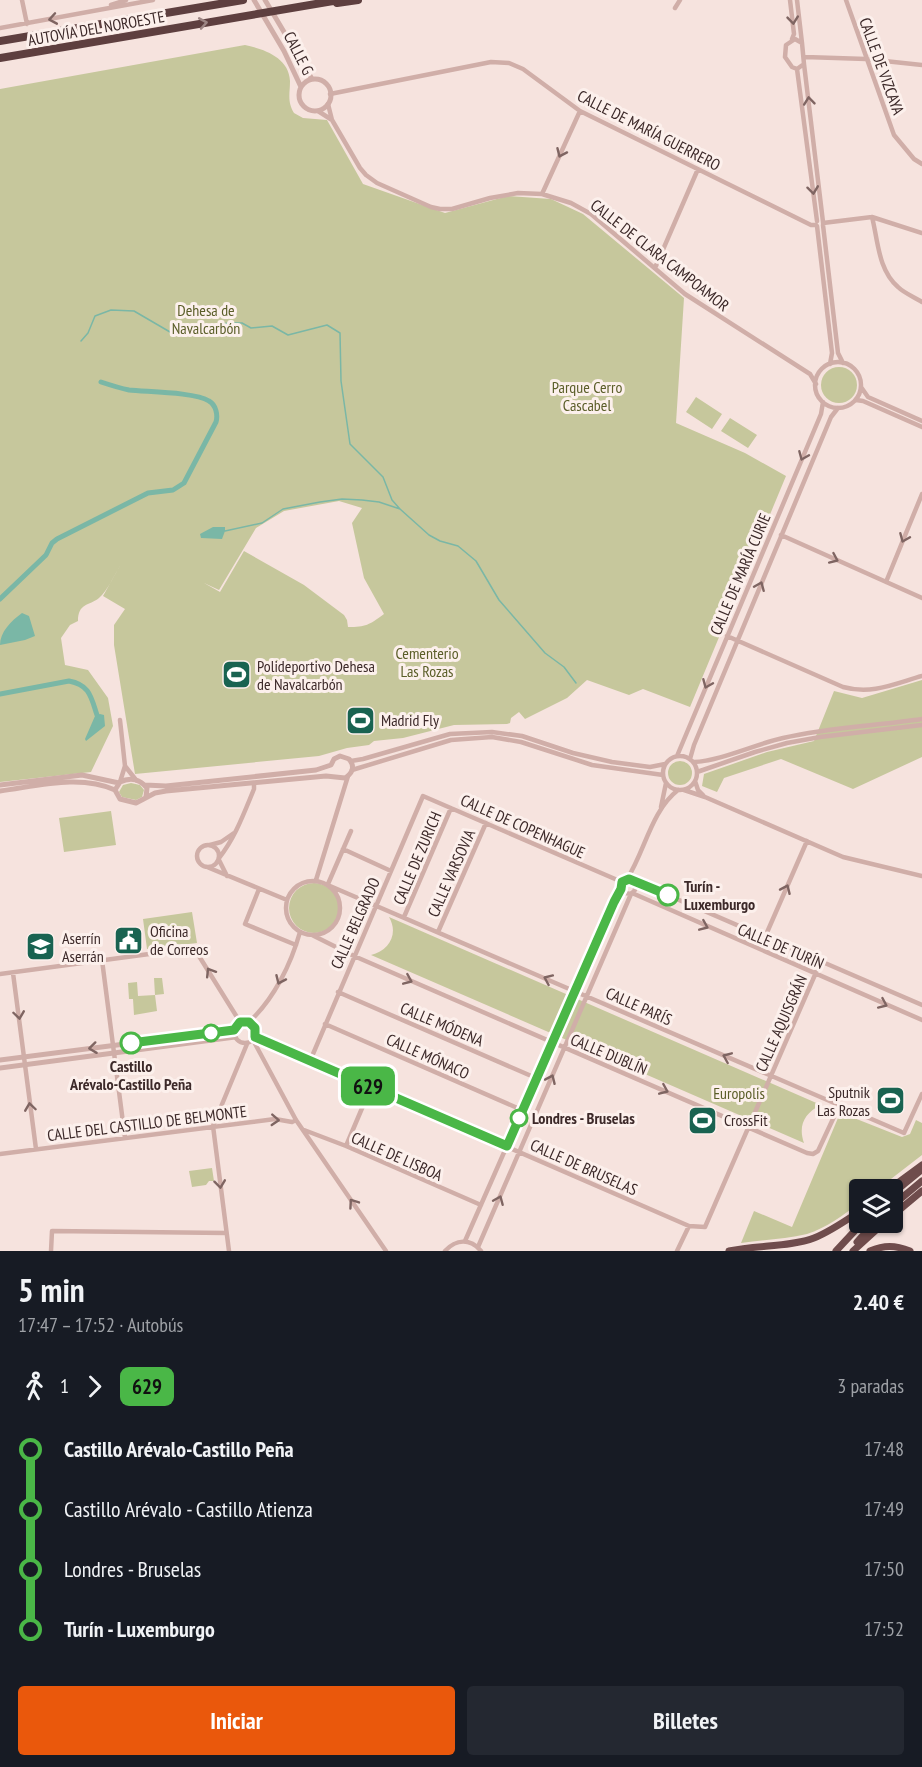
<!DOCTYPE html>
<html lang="es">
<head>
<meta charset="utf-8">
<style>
	body { margin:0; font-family:"PT Sans Narrow",sans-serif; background:#242831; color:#f1f3f6; height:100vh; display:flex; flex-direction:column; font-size:22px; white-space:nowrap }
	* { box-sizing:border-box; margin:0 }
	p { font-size:20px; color:#9ea1a6 }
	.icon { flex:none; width:33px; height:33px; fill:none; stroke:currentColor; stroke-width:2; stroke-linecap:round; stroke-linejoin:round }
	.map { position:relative; height:1251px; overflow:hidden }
	.sheet { display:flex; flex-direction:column; background:#171b24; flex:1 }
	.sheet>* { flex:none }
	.badge { padding:0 12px; border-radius:9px; font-size:21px; line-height:39px }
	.buttons { position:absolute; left:849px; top:1179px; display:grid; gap:12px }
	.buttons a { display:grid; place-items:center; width:54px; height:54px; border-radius:6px; background:#171b24; box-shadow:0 2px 4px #0004; font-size:30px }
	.map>.badge { position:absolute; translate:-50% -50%; box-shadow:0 0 0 3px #fff }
	.legs { display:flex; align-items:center; gap:9px; height:66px; padding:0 18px; font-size:20px }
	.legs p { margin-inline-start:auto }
	.head { display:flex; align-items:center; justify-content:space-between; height:102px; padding:0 18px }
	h1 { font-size:33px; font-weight:800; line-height:45px }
	.action { display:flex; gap:12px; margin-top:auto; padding:12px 18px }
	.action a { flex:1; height:69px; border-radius:6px; background:#ea580c; color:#fff; font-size:24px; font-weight:800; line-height:69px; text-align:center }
	.action a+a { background:#242831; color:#f1f3f6 }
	ul { padding:0 18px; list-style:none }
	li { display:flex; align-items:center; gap:21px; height:60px; font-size:22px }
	li i { display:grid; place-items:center; width:9px; height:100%; margin:0 8px; background:currentColor }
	li i::after { content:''; width:15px; height:15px; margin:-8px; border:4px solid; border-radius:50%; background:#171b24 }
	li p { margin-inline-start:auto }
	li:first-child i { background:linear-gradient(#0000 50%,currentColor 0) }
	li:last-child i { background:linear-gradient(currentColor 50%,#0000 0) }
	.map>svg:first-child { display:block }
	.green { fill:#c6c79c; fill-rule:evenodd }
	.water { fill:#7ab7a6 }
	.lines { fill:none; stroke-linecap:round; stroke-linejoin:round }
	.stream { stroke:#7ab7a6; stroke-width:1.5 }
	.canal { stroke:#7ab7a6; stroke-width:5 }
	.minor { stroke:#d0aea8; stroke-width:4.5 }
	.tertiary { stroke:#d0aea8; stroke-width:5 }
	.trunk { stroke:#6f4c4c; stroke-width:7 }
	.motorway { stroke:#5e3f3f; stroke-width:8 }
	.oneway { stroke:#7f6562 }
	.oneway2 { stroke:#9d8684 }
	.line-1-casing { stroke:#fff; stroke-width:14 }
	.line-1 { stroke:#4ab747; stroke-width:9 }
	.stop-1-dot { fill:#fff; stroke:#4ab747; stroke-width:3 }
	.labels { text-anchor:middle; stroke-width:6; stroke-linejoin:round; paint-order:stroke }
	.street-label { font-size:16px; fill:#3c2929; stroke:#fcf0ec }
	.park-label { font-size:16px; fill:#5b5e29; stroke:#fcf0ec }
	.poi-label { font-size:16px; fill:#3c2929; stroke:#fcf0ec; text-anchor:start }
	.stop-label { font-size:16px; font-weight:bold; fill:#3c2929; stroke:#fcf0ec; text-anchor:start }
</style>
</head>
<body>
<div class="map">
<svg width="922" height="1251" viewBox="0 0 922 1251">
	<rect width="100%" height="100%" fill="#f6e3de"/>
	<path class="green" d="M245,45c18,4 44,12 45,36 0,13 -3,20 4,32l9,5 24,2 36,64 82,29 63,-17 43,3 32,15 101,84 -8,125 69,30 41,23 -96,231 -47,-18 -14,6 -42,-15 -20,18 -42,21 -6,-7 -8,6 -1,5 -3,1 -53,1 -51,13 -29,3 -5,4 -22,3 -28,8 -184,18 -21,-129v-20l11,-16 -22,-13 18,-32c-6,10 -13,26 -22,34 -10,8 -21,5 -21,23l-8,4 -9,13 4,27 23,5 20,28 5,28 -22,46 -91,10v-693zM339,501l23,7 -10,15 12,55 20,36c-15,11 -18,13 -36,13l-1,-7 -3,-5 -40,-30 -60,-34 -24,41 -16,-9 15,7 37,-62 28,-17z
		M821 385a18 18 0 1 1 36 0a18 18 0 1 1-36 0Z
		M696,397l26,17 -10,15 -26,-17z
		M730,418l27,17 -9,13 -27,-17z
		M922,680v77l-69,32 -72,-30 -57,19 -7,14 -15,-6 2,-12 63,-22 47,-11 20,-50 28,7z
		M668 773a12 12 0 1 1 24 0a12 12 0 1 1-24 0Z
		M131,783l9,2 4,5 -2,7 -6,3 -14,-3 -3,-5 4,-7z
		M111,811l5,34 -52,7 -5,-34z
		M289 908a25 25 0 1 1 50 0a25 25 0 1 1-50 0Z
		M192,912l5,31 -50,6 -4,-30z
		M389,917l432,188c-17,8 -23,21 -17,38l-433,-188c18,-4 28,-21 18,-38z
		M154,978h8l2,16 -9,1 2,16 -23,4 -1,-16h-4l-1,-16 9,-1 1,14 17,-1z
		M844,1114l58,23 8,-3 6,-14 6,3v32l-44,34 -18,1 -1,13c-15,12 -33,25 -52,31 -21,5 -44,6 -66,9l13,-32 38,16 46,-109z
		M212,1168l2,13h-5l-3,4 -14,2 -3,-16z"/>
	<path class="water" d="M213,527h12v4l-3,8 -21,-1 -1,-4z
		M22,613l7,3 6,20 -10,4 -25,5c0,-13 11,-24 22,-32z
		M100,714l4,1 1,11 -19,15 -1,-2 10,-23z"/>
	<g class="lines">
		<path class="stream" d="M81,341l7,-8 7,-17 16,-6 23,1 36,21 59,-9h13l9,5 21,-2 16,9 39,-10 13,8 1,48 9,63 33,33 9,23 8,9
			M225,531l37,-8 21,-14 37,-7 22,-3 20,1 17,2 21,7 29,26 11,6 18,5 18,15 23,39 46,53 19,14 12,16"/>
		<path class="canal" d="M0,599l46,-44 6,-12 5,-4 91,-46 25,-3 11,-7 32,-61c2,-7 0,-17 -7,-21 -14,-9 -62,-9 -80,-11 -10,-2 -19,-5 -28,-8
			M0,694l69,-13c21,4 22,16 28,34"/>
		<path class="minor" d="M22,0l5,24
			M790,0l4,34 -2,5
			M797,0l5,43
			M846,0l48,135 20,24 8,5
			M111,5l15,-5
			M675,8l5,-8
			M0,28l153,-28
			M795,39l7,4 2,21 -7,5 -5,-2 -7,-10 1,-12z
			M805,57l61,2 56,6
			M804,64l19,158
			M797,69l20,152
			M330,94l161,-32 18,1 14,6 57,42 231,114h5
			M328,104l4,16 28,48 6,7 11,8 54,24 9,2h12l38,-11 28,-5 24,1 29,9 20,11 94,80 125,80 6,10
			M318,111l14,9
			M542,194l38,-83
			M872,217c6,23 6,53 26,70 6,6 16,10 24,15
			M823,223l49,-6 50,16
			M823,225l15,128 5,10
			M817,226l15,127 -2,11
			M655,268l43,-99
			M815 385a23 23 0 1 1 46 0a23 23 0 1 1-46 0Z
			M861,387l7,10 54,24
			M856,400l7,1 59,26
			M781,535l141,63
			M886,582l36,-88
			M727,636l116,51c29,8 51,-3 79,-11
			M120,720l5,46 -5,16
			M663 773a17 17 0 1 1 34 0a17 17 0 1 1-34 0Z
			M677,756l144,-342 2,-12
			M690,759l4,-14 137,-328 7,-9
			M351,761l12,-2 87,-25 42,-2 30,4 51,17 39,9 38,5 15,-3
			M694,762c26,-1 62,-18 89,-24 46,-11 93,-12 139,-19
			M125,766l11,14
			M352,770l99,-30 41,-3 29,5 71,23 71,10
			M697,772l58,-20 32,-9 33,-6 102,-12
			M695,781l3,9 5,5
			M684,790l21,7 138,60 79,19
			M661,807l5,-24
			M210,845l11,-3 13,-9
			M197 856a11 11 0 1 1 22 0a11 11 0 1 1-22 0Z
			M343,849l48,22
			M219,858c16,-20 25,-45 35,-69v-6
			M219,860l8,16
			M207,867l80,33
			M627,879c18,-28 24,-68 51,-89
			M316,880l32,-104
			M286 908a27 27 0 1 1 54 0a27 27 0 1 1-54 0Z
			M328,884l23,-53
			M330,886l574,247 18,-39
			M259,889l-14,35 51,21
			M621,889l4,4 6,1 4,-4v-7
			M632,893l290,127
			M404,917l47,-109
			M438,932l48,-109
			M312,935l42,21 453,197 6,1 5,-3 21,-45
			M765,937l42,-96
			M102,960l23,178
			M13,973l23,176
			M0,974l194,-26 46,74
			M338,992l198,86
			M234 1032a11 11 0 1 1 22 0a11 11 0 1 1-22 0Z
			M249,1022c25,-23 42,-58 51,-90
			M325,1024l197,86
			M255,1037l434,189 16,1 116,-266
			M253,1040l43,80 90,131
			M310,1061l113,-265 199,86
			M304,1130l42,16 135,59
			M346,1146l25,-59
			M0,1154l275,-35 17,3 4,-2
			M465,1241l159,-361 5,-1 20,8 273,118
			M478,1247l153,-353
			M51,1251l1,-20 174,2
			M229,1251l-16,-125 34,-82
			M445,1251c11,-12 25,-13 36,0
			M677,1251l12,-25"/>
		<path class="tertiary" d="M254,0l30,51 17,36
			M265,0l47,79
			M299 95a16 16 0 1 1 32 0a16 16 0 1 1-32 0Z
			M0,785l82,-10 37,8
			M115,790l5,9 16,4 19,-10 11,-2 160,-15 19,2c8,-5 10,-12 4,-19l-9,-3 -6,3 -3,6 -15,5 -150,16 -21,-1
			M115,790l5,-8c10,-5 20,-3 27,6l-1,9
			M0,791c38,-5 80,-17 115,-1
			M0,1060l234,-30
			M0,1068l235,-31"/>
		<path class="trunk" d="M888,1190l34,-25
			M892,1194l28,-23
			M892,1206l30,-25
			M892,1216l30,-25
			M857,1242l18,-20
			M729,1251c27,-6 62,-4 85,-13 17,-7 31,-17 46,-27
			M836,1251l27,-29
			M853,1251l32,-29
			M870,1251c14,-6 25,-6 40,0"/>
		<path class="motorway" d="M337,3l21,-3
			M0,41l243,-41
			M0,58l339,-58"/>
	</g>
	<defs><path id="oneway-chevron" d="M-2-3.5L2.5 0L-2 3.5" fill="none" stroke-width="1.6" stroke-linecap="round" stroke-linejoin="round" transform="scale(1.5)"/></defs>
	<g class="oneway">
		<use href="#oneway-chevron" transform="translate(53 19) rotate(170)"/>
		<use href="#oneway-chevron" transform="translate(793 20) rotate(84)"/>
		<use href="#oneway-chevron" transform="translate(809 101) rotate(-96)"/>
		<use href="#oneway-chevron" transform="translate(561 153) rotate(114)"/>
		<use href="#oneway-chevron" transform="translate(813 190) rotate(83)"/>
		<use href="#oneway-chevron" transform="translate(803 456) rotate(113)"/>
		<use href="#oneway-chevron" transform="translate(904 538) rotate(113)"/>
		<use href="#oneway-chevron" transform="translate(834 559) rotate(24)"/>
		<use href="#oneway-chevron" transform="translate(760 586) rotate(-67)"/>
		<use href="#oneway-chevron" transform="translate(707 684) rotate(113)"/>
		<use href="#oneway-chevron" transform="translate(786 889) rotate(-66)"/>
		<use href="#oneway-chevron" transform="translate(704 926) rotate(23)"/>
		<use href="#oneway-chevron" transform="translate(210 972) rotate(-122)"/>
		<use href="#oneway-chevron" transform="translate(548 979) rotate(-156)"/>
		<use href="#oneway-chevron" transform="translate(280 980) rotate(114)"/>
		<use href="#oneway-chevron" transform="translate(408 980) rotate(23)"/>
		<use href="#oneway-chevron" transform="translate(883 1004) rotate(24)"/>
		<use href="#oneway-chevron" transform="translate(19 1015) rotate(82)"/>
		<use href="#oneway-chevron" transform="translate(93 1048) rotate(173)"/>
		<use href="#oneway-chevron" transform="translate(727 1057) rotate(-157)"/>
		<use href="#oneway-chevron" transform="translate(551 1079) rotate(-66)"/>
		<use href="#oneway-chevron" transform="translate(664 1090) rotate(23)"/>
		<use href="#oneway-chevron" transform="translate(30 1107) rotate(-98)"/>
		<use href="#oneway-chevron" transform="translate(275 1120) rotate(3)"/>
		<use href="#oneway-chevron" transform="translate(220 1184) rotate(83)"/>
		<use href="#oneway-chevron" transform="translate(499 1200) rotate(-67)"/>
		<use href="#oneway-chevron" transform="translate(353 1203) rotate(-125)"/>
	</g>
	<use class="oneway2" href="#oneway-chevron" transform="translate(203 23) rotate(-10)"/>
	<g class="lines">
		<defs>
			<path id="line-1" d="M131,1043l103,-13 6,-8h9l6,6v9l252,109 107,-244 7,-13 1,-7 7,-3 39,16"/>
		</defs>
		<use href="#line-1" class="line-1-casing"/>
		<use href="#line-1" class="line-1"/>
	</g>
	<defs>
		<symbol id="stadium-square" viewBox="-11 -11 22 22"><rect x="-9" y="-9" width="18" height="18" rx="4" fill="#196351" stroke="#fcf0ec"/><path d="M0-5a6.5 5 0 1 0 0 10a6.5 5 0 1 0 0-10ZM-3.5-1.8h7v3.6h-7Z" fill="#fff"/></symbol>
		<symbol id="civic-square" viewBox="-11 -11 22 22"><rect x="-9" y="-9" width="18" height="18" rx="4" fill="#196351" stroke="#fcf0ec"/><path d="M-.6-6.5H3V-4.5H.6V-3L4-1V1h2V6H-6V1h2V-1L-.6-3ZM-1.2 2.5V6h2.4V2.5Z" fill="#fff"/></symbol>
		<symbol id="school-square" viewBox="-11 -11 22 22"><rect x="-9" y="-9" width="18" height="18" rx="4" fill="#196351" stroke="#fcf0ec"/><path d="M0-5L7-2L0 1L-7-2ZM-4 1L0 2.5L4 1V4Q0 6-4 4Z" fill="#fff"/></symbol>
	</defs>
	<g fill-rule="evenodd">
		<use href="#stadium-square" x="220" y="658" width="33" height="33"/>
		<use href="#stadium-square" x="344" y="704" width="33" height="33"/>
		<use href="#civic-square" x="112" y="924" width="33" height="33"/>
		<use href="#school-square" x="24" y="930" width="33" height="33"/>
		<use href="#stadium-square" x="874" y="1084" width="33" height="33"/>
		<use href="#stadium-square" x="686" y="1104" width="33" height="33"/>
	</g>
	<g class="stop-1-dot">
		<circle cx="668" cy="895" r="10"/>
		<circle cx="211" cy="1033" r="8"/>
		<circle cx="131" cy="1043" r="10"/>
		<circle cx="519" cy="1118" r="8"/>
	</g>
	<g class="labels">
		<g class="street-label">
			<text transform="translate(96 28) rotate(-10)" y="6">AUTOVÍA DEL NOROESTE</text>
			<text transform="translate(299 53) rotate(63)" y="6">CALLE G</text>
			<text transform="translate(882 66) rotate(70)" y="6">CALLE DE VIZCAYA</text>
			<text transform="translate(649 130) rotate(27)" y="6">CALLE DE MARÍA GUERRERO</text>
			<text transform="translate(660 255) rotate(38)" y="6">CALLE DE CLARA CAMPOAMOR</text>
			<text transform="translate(740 574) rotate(-67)" y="6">CALLE DE MARÍA CURIE</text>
			<text transform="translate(523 826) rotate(24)" y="6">CALLE DE COPENHAGUE</text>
			<text transform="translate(417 858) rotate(-67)" y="6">CALLE DE ZURICH</text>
			<text transform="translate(451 873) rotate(-66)" y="6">CALLE VARSOVIA</text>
			<text transform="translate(355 923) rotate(-66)" y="6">CALLE BELGRADO</text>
			<text transform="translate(781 946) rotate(23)" y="6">CALLE DE TURÍN</text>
			<text transform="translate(639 1006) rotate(24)" y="6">CALLE PARÍS</text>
			<text transform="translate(781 1023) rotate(-66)" y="6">CALLE AQUISGRÁN</text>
			<text transform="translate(442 1024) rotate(23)" y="6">CALLE MÓDENA</text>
			<text transform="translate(609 1054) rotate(23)" y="6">CALLE DUBLÍN</text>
			<text transform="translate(428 1056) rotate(24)" y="6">CALLE MÓNACO</text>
			<text transform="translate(147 1123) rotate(-7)" y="6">CALLE DEL CASTILLO DE BELMONTE</text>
			<text transform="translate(397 1156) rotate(24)" y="6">CALLE DE LISBOA</text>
			<text transform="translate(584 1167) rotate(24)" y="6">CALLE DE BRUSELAS</text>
		</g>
		<g class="park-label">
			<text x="206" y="316">Dehesa de<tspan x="206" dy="18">Navalcarbón</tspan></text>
			<text x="587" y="393">Parque Cerro<tspan x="587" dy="18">Cascabel</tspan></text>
			<text x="427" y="659">Cementerio<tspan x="427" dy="18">Las Rozas</tspan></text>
			<text x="739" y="1099">Europolis</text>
		</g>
		<g class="poi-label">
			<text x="257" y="672">Polideportivo Dehesa<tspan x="257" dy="18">de Navalcarbón</tspan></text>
			<text x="381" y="726">Madrid Fly</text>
			<text x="150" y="937">Oficina<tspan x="150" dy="18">de Correos</tspan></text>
			<text x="62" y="944">Aserrín<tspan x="62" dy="18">Aserrán</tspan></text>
			<text x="870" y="1098" text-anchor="end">Sputnik<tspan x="870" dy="18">Las Rozas</tspan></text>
			<text x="724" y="1126">CrossFit</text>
		</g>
		<g class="stop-label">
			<text x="684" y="892">Turín -<tspan x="684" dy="18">Luxemburgo</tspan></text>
			<text x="131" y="1072" text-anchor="middle">Castillo<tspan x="131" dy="18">Arévalo-Castillo Peña</tspan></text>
			<text x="532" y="1124">Londres - Bruselas</text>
		</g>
	</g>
</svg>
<div class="buttons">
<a><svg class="icon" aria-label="layers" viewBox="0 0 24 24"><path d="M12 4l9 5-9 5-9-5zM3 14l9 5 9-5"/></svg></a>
</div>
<b class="badge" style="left:368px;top:1086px;background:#4ab747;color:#111">629</b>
</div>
<section class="sheet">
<div class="head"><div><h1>5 min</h1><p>17:47 – 17:52 · Autobús</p></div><b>2.40 €</b></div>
<div class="legs"><svg class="icon" aria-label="walk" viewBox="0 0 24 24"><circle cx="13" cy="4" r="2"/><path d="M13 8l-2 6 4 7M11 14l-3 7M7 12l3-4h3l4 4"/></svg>1<svg class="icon" aria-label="forward" viewBox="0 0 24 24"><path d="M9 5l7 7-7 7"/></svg><b class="badge" style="background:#4ab747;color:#111">629</b><p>3 paradas</p></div>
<ul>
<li><i style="color:#4ab747"></i><b>Castillo Arévalo-Castillo Peña</b><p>17:48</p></li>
<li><i style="color:#4ab747"></i><span>Castillo Arévalo - Castillo Atienza</span><p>17:49</p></li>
<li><i style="color:#4ab747"></i><span>Londres - Bruselas</span><p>17:50</p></li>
<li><i style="color:#4ab747"></i><b>Turín - Luxemburgo</b><p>17:52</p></li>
</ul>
<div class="action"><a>Iniciar</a><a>Billetes</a></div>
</section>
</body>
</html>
